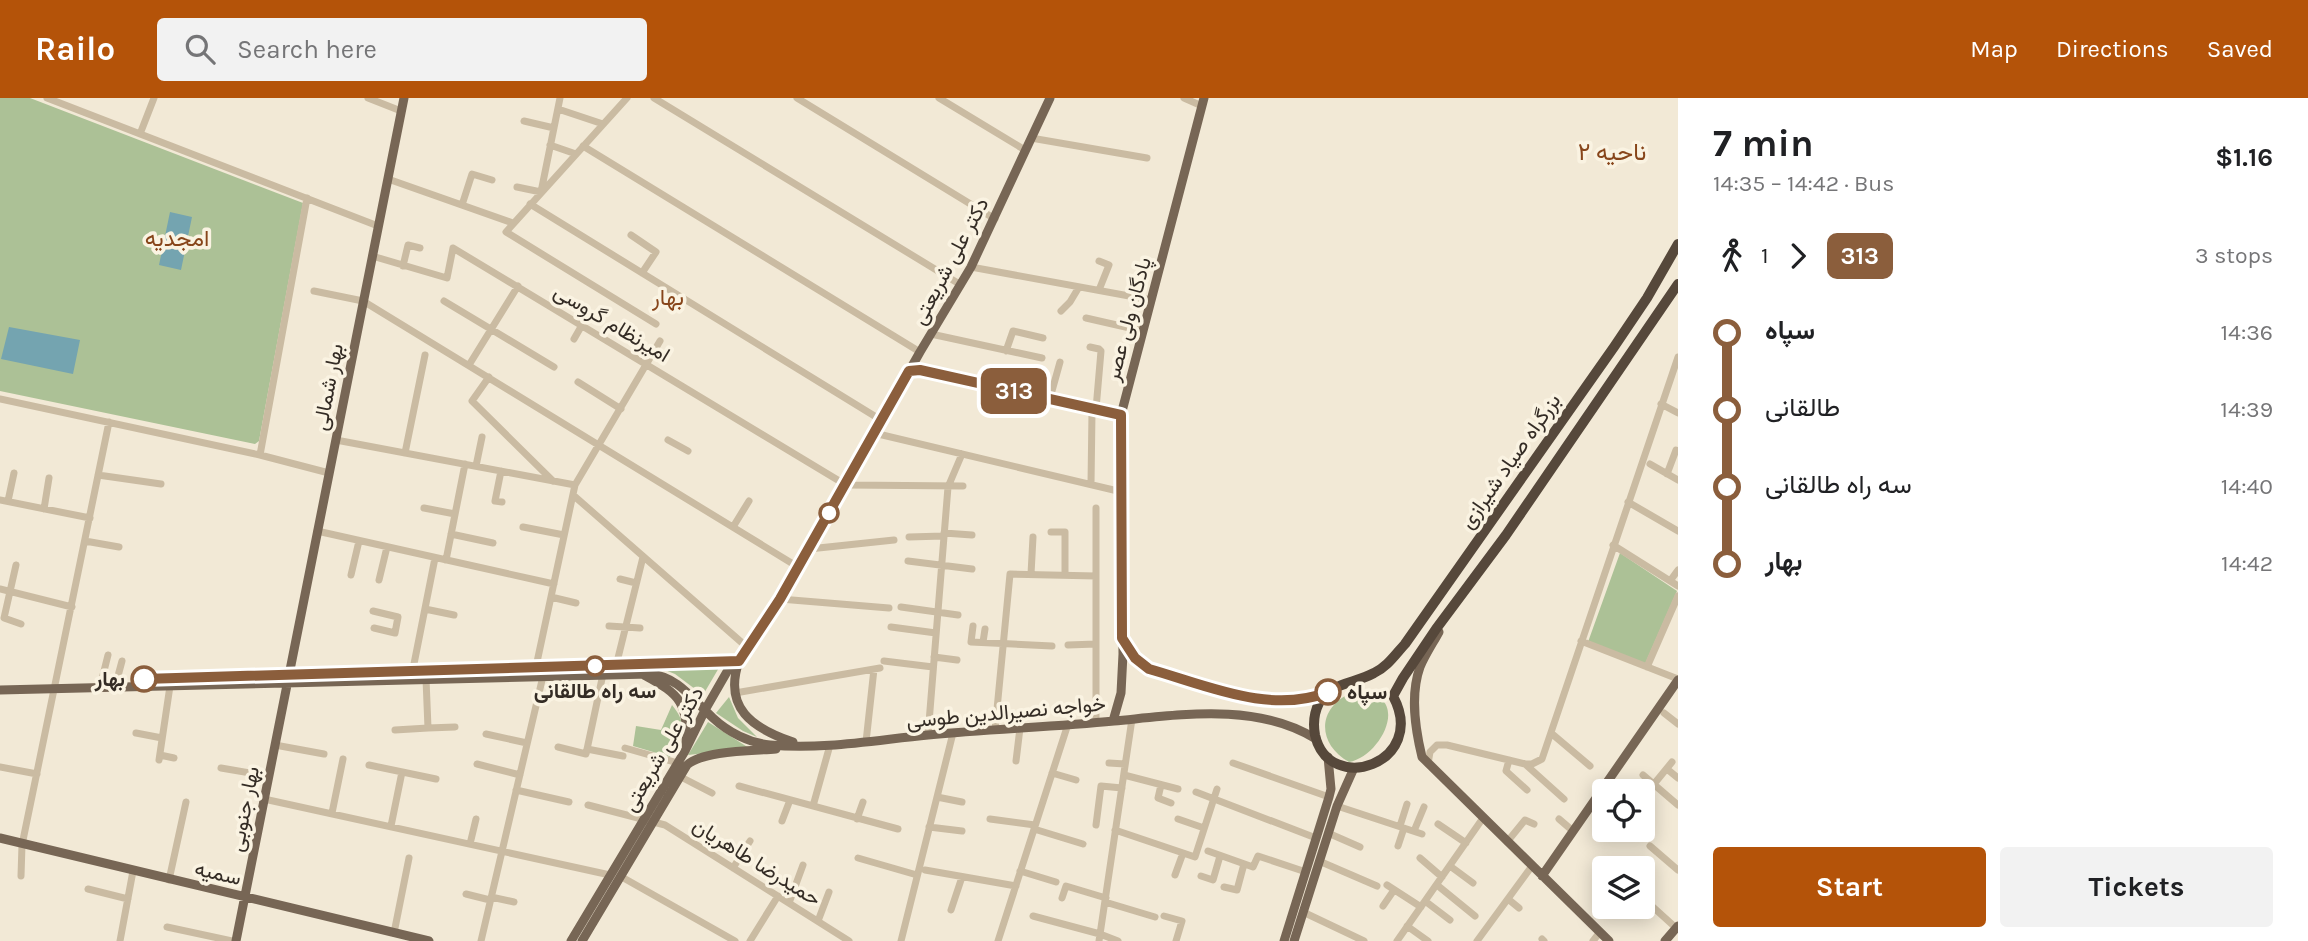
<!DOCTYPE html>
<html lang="en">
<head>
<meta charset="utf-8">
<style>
	body { margin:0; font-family:Karla,Vazirmatn,sans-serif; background:#f2f2f2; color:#202124; height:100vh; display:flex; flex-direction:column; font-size:26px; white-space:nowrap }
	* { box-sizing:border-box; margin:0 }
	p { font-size:23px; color:#757577 }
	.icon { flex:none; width:38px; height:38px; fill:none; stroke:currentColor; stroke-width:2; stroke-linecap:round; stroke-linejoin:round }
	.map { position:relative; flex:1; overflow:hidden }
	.details { display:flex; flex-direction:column; background:#fff; width:630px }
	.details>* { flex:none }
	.badge { padding:0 14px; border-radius:10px; font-size:24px; line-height:46px }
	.fabs { position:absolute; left:1592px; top:681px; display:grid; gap:14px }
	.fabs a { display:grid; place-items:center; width:63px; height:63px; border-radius:7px; background:#fff; box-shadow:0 4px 18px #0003; font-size:35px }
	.map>.badge { position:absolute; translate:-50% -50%; box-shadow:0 0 0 4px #fff }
	.legs { display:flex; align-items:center; gap:10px; height:77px; padding:0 35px; font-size:23px }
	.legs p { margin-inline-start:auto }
	.headline { display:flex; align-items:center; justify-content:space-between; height:119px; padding:0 35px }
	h1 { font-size:38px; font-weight:700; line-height:52px }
	.cta { display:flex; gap:14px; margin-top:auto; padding:14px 35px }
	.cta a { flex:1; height:80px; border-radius:7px; background:#b45309; color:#fff; font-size:28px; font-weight:700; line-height:80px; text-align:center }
	.cta a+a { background:#f2f2f2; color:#202124 }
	ul { padding:0 35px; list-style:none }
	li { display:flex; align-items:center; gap:24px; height:77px; font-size:26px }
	li i { display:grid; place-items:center; width:10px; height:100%; margin:0 9px; background:currentColor }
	li i::after { content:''; width:18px; height:18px; margin:-9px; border:5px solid; border-radius:50%; background:#fff }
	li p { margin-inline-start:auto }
	li:first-child i { background:linear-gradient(#0000 50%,currentColor 0) }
	li:last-child i { background:linear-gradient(currentColor 50%,#0000 0) }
	header { display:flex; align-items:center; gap:42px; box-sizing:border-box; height:98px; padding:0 35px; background:#b45309; color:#fff }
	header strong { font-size:33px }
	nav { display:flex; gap:38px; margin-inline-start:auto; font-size:24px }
	.search { width:490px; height:63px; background:#f2f2f2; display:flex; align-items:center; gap:18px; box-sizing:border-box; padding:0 24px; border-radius:7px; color:#757577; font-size:26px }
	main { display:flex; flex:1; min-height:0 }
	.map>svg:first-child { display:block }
	.green { fill:#acc196 }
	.water { fill:#74a4b0 }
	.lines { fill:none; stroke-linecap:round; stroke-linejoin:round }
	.minor { stroke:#cabba2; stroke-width:7 }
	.major { stroke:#765; stroke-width:9 }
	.highway { stroke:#56483b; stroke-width:10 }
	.line-1-casing { stroke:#fff; stroke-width:16 }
	.line-1 { stroke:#8b5e3c; stroke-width:10 }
	.stop-1-dot { fill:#fff; stroke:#8b5e3c; stroke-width:3.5 }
	.labels { text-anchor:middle; stroke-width:7; stroke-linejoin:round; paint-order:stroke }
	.street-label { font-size:21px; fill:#342c25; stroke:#faf3e2 }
	.stop-label { font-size:21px; font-weight:bold; fill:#342c25; stroke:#faf3e2; text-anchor:end }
	.neighbourhood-label { font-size:23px; fill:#87451a; stroke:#faf3e2 }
	.quarter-label { font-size:24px; fill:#87451a; stroke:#faf3e2 }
</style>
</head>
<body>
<header>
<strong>Railo</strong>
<div class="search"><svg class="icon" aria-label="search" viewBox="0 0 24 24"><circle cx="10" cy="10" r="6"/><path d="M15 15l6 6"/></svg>Search here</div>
<nav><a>Map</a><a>Directions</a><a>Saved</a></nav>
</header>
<main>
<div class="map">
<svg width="1678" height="843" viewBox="0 0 1678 843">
	<rect width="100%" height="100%" fill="#f2e9d6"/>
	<path class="green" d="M0,0h30l273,105 -44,238 -4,3 -255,-53z
		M1620,455l57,38 -32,73 -57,-22z
		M720,568l-17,29 -28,-21 -18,-7z
		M1353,594c62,-3 30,64 -4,70 -33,-19 -32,-55 4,-70z
		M729,599l9,21 19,19 -14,-6 -27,-18z
		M672,607c17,20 10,32 -2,52l-37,-11 3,-20 25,4z
		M708,624l41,26 -61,7z"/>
	<path class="water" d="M170,114l22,5 -11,53 -22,-5z
		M9,229l71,13 -7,34 -72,-15z"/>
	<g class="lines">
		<path class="minor" d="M47,0l331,128
			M368,0l33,13
			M627,0l-121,134 150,92
			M654,0l307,187
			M797,0l198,121
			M939,0l86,52
			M1184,0l18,8
			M558,11l45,15
			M524,23l30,7
			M140,36l14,-36
			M1031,40l116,20
			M550,47l26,9
			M583,48l337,206
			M388,81l125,44
			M517,89l24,5 19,-94
			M530,106l351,216
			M462,107l10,-31 20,6
			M631,137l25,17 -14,21
			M372,158l75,22 6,-30 393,237 117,1
			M403,168l5,-21 12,3
			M971,169l180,33
			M1099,192l10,-25 -10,-4
			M314,193l49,10 435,266
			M444,203l110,66
			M1061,213l9,-9 9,-15
			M1086,220l57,13
			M931,236l111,24
			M574,241l8,-14
			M1090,249l9,2 2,2 -5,58
			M1006,253l7,-20 30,7
			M469,267l49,-79
			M909,273h17l195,44
			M489,279l-17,24 81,80
			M578,284l43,27
			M1050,300l10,-36
			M0,301l260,56 69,18
			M1661,306l17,9
			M874,335l248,59
			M336,342l239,45
			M668,342l20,11
			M405,355l20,-98
			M260,357l47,-257
			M1650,366l28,16
			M476,368l6,-29
			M501,373l-6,30 7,1
			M1667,376l9,-24
			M98,377l63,9
			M1091,386l1,-72
			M573,397l175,153
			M0,402l90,18
			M8,403l6,-28
			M1628,404l50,29
			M424,410l31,6
			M1096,410v214
			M44,411l5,-31
			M523,429l41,8
			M733,429l16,-26
			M317,433l237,53
			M1051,434h14v43
			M944,435l28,2
			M451,436l42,9
			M909,439l34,-1
			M85,443l34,6
			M1613,447l65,41
			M809,451l85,-9
			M446,462l19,-96
			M908,463l64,8
			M16,467l-12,53 17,6
			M1031,476l2,-37
			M351,477l8,-34
			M620,481l16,4
			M379,482l8,-33
			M1670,483l8,-11
			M0,491l72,18
			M551,499l25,6
			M780,501l109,9
			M901,509l57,8
			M425,511l29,6
			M373,513l25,6 -3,16 -21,-5
			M609,528l31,2
			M973,528l-2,16 81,4
			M891,529l45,6
			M1581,543l97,38
			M983,544l2,-13
			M1068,547l28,-1
			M934,559l23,3
			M884,563l49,6
			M1647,569l31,-71
			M614,576l29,-117
			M534,578l41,-191 85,-144
			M411,581l24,-121
			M100,589l8,-32
			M115,589l7,-26
			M735,595l145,-25
			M1664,615l14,11
			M428,630l27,-1
			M395,632l33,-2 -2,-49
			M995,632l15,-156 86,2
			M136,635l26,5
			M1551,635l39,33
			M486,636l41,9
			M928,637l20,-248 14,-33
			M866,644l8,-73
			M275,647l49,9
			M558,649l28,7 17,-80
			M625,650l53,15
			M587,651l36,7
			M160,657l14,3
			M159,662l11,-74
			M1509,662l-3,11 21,19
			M1016,663l4,-33
			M1109,665l16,1
			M1233,665l96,34
			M477,666l43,11
			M1428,666l2,-12 7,-7h10l78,19h7l10,-5 136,-402
			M1525,666l39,35
			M369,667l67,14
			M0,669l37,7
			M221,670l47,8
			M1667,671l11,9
			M1052,675l24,7
			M1124,677l54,14
			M1643,677l35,30
			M679,678l33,17
			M1654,686l18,-22
			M1161,687l-3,13 13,5
			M739,688l159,43
			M516,692l53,12
			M1196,694l120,46
			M937,699l25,5
			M264,701l346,76
			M588,707l77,20 184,116
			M813,708l17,-61
			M1337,708l85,28
			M332,715l11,-54
			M857,721l6,-17
			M990,721l45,6
			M1178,721l26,9
			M1559,721l14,12
			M782,723l8,-21
			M1438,726l28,19
			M1096,727l5,-39 21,2
			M391,728l11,-54
			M1400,728l7,-22
			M929,729l33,4
			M1034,731l49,15
			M1115,732l80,27 22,-68
			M1414,733l10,-24
			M1328,735l32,14
			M1507,744l18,-22 9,4
			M470,746l6,-25
			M1398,748l6,-18
			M1650,748l28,24
			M1208,753l45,16 5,-11 48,16
			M858,760l59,17
			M1420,760l22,19
			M1319,763l58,25
			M1450,768l23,17
			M733,770l17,-27
			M925,772l91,16
			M1020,773l36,11
			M1175,777l8,-22
			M21,778l1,-31 87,-423
			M620,778l115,65
			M1201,778l12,4 7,-24
			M169,782l17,-78
			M1387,787l34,22
			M1437,787l38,31
			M1224,789l13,3 7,-26
			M88,791l40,10
			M466,796l24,6
			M491,799l23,5
			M1062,800l4,-12 40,12
			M1643,800l33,30
			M1508,801l11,9
			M1425,803l25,19
			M1105,804l50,15
			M789,805l14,-38
			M1383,808l11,-16
			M951,812l11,-33
			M1303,814l61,29
			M1033,818l67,18 18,7
			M1164,818l18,5 -6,20
			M818,823l11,-29
			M1407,828l21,15
			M167,829l65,14
			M394,835l15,-75
			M1542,841l2,2
			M120,843l13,-70
			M481,843l62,-265
			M750,843l28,-45
			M901,843l52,-208
			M998,843l70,-217
			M1099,843l33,-222
			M1397,843l86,-123
			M1477,843l55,-75
			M1593,843l7,-9"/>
		<path class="major" d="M1439,534c-6,11 -14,23 -19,35 -10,28 -5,61 2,90l187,184
			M1123,541l12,19 14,11c55,16 122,46 178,23
			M739,563c-16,47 13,67 54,81
			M644,577c37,20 44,28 42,71
			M0,592l649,-16c29,2 44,26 64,44 15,14 36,25 57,27 52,5 106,-5 158,-10 62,-6 124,-8 186,-14 65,-6 143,-19 202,18
			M1113,623l8,-28 2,-39 -2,-239 83,-317
			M0,740l429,103
			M1542,778l136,-196
			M236,843l168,-843
			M571,843l114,-190 20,-41 23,-40 11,-9 41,-62 140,-247 51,-85 79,-169
			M582,843l105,-176c17,-15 66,-14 89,-16
			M1284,843l45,-144 2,-8 -3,-32
			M1294,843l43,-135 17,-38
			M1665,843l13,-15"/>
		<path class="highway" d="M1678,146l-31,54 -33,49 -209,297c-10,11 -18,23 -31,29 -20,11 -43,9 -55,30 -5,10 -6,21 -4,32 14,62 114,28 78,-39l10,-18 33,-49 70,-94 172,-251"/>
	</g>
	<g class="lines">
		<defs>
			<path id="line-1" d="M144,581l595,-18 41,-62 129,-228 11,-1 201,45 1,223 13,20 14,11c57,16 121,46 179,23"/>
		</defs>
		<use href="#line-1" class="line-1-casing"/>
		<use href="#line-1" class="line-1"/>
	</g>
	<g class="stop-1-dot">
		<circle cx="829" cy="415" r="9"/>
		<circle cx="595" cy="568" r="9"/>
		<circle cx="144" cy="581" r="12"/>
		<circle cx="1328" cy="594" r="12"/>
	</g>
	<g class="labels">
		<g class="street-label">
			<text transform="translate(950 163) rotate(-62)" y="7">دکتر علی شریعتی</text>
			<text transform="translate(1128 221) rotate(-75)" y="7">پادگان ولی عصر</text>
			<text transform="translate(612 225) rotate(31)" y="7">امیرنظام گروسی</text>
			<text transform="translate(328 289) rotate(-79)" y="7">بهار شمالی</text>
			<text transform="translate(1510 363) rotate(-55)" y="7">بزرگراه صیاد شیرازی</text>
			<text transform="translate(1006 614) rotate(-5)" y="7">خواجه نصیرالدین طوسی</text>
			<text transform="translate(663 651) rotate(-60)" y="7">دکتر علی شریعتی</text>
			<text transform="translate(244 711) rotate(-79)" y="7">بهار جنوبی</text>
			<text transform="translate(757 764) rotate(32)" y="7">حمیدرضا طاهریان</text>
			<text transform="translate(218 775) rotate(13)" y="7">سمیه</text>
		</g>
		<g class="stop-label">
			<text x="125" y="588">بهار</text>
			<text x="595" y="600" text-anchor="middle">سه راه طالقانی</text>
			<text x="1347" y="601" text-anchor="start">سپاه</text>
		</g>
		<g class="neighbourhood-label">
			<text x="177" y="148">امجدیه</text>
			<text x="668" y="207">بهار</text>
		</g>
		<g class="quarter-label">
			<text x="1612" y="62">ناحیه ۲</text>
		</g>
	</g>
</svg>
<div class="fabs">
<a><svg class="icon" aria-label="locate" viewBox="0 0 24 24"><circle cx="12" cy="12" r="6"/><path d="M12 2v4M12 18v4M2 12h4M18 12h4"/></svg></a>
<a><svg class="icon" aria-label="layers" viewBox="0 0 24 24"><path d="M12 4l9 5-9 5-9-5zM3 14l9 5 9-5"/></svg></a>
</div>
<b class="badge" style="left:1014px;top:293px;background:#8b5e3c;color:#fff">313</b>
</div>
<section class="details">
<div class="headline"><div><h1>7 min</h1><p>14:35 – 14:42 · Bus</p></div><b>$1.16</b></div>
<div class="legs"><svg class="icon" aria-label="walk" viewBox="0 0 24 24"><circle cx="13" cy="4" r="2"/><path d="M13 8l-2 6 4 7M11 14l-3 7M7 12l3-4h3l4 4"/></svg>1<svg class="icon" aria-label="forward" viewBox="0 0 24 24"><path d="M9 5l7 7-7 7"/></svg><b class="badge" style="background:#8b5e3c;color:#fff">313</b><p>3 stops</p></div>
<ul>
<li><i style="color:#8b5e3c"></i><b>سپاه</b><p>14:36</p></li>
<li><i style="color:#8b5e3c"></i><span>طالقانی</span><p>14:39</p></li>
<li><i style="color:#8b5e3c"></i><span>سه راه طالقانی</span><p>14:40</p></li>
<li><i style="color:#8b5e3c"></i><b>بهار</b><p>14:42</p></li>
</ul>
<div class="cta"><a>Start</a><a>Tickets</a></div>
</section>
</main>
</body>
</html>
